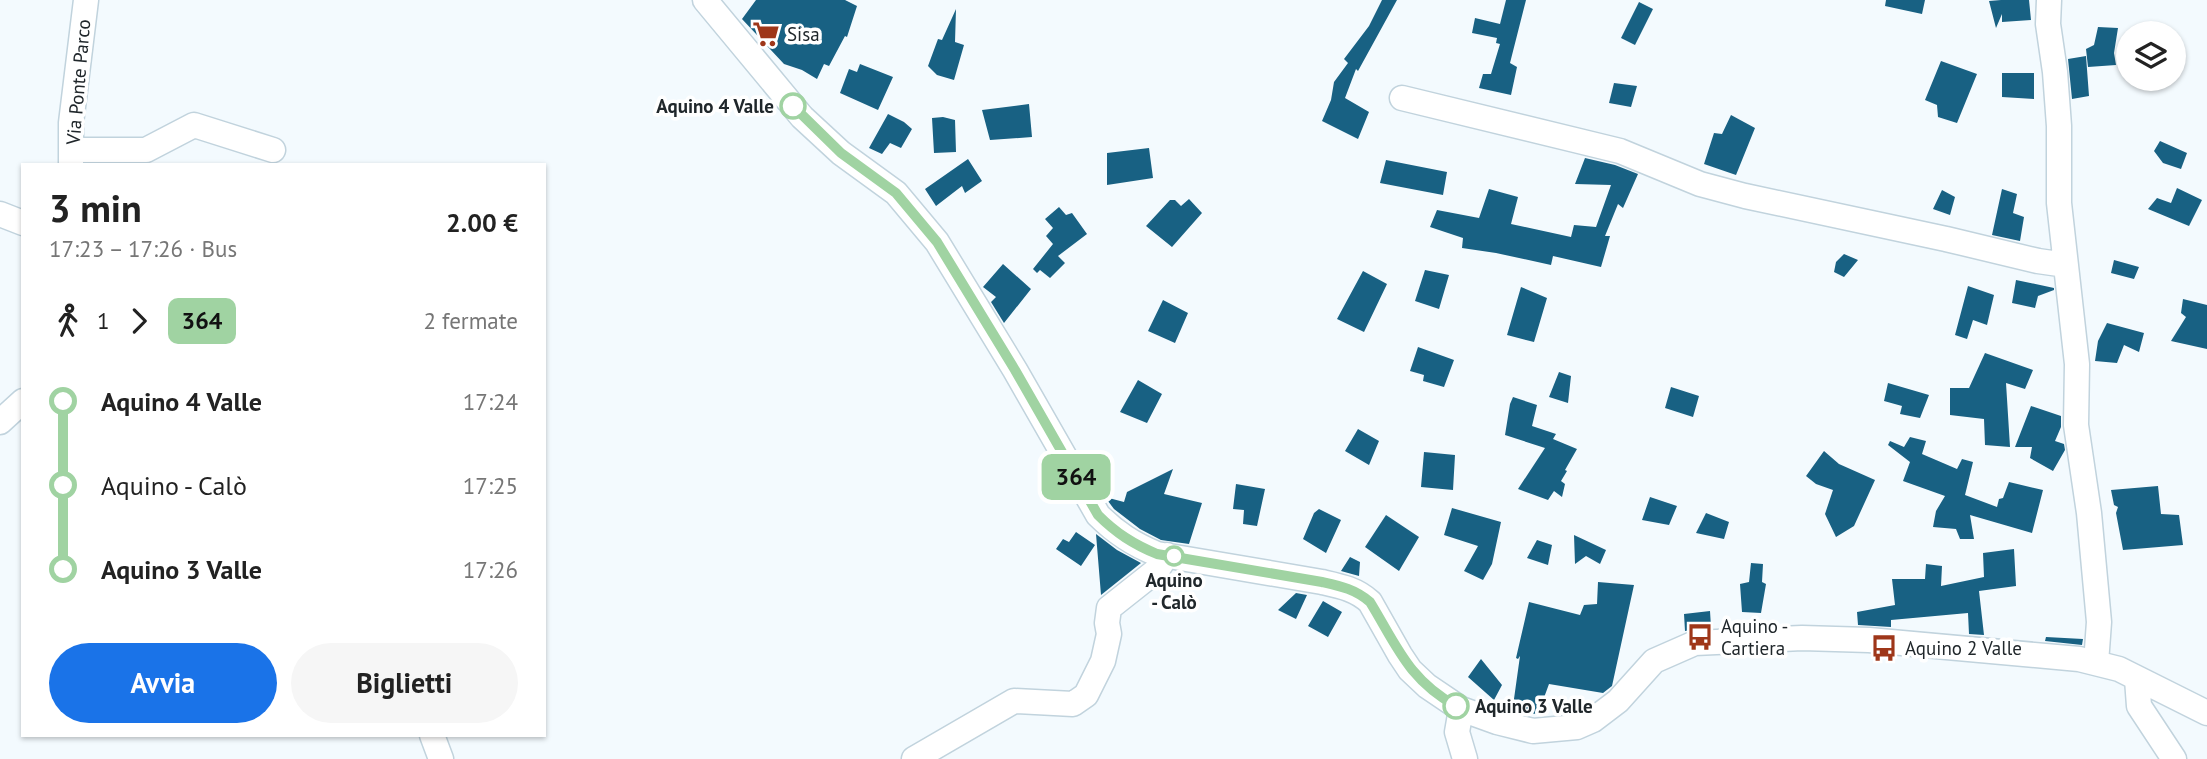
<!DOCTYPE html>
<html lang="it">
<head>
<meta charset="utf-8">
<style>
	body { margin:0; font-family:"PT Sans",sans-serif; background:#f6f6f6; color:#222; height:100vh; display:flex; flex-direction:column; font-size:26px; white-space:nowrap }
	* { box-sizing:border-box; margin:0 }
	p { font-size:23px; color:#767676 }
	.icon { flex:none; width:38px; height:38px; fill:none; stroke:currentColor; stroke-width:2; stroke-linecap:round; stroke-linejoin:round }
	.map { position:relative; flex:1; overflow:hidden }
	.details { position:absolute; left:21px; top:163px; width:525px; height:574px; display:flex; flex-direction:column; background:#fff; border-radius:0px; box-shadow:0 2px 5px #0004 }
	.details>* { flex:none }
	.badge { padding:0 14px; border-radius:10px; font-size:24px; line-height:46px }
	.controls { position:absolute; left:2116px; top:21px; display:grid; gap:14px }
	.controls a { display:grid; place-items:center; width:70px; height:70px; border-radius:50%; background:#fff; box-shadow:0 2px 5px #0004; font-size:35px }
	.map>.badge { position:absolute; translate:-50% -50%; box-shadow:0 0 0 4px #fff }
	.legs { display:flex; align-items:center; gap:10px; height:77px; padding:0 28px; font-size:23px }
	.legs p { margin-inline-start:auto }
	.headline { display:flex; align-items:center; justify-content:space-between; height:119px; padding:0 28px }
	h1 { font-size:38px; font-weight:700; line-height:52px }
	.action { display:flex; gap:14px; margin-top:auto; padding:14px 28px }
	.action a { flex:1; height:80px; border-radius:42px; background:#1a73e8; color:#fff; font-size:28px; font-weight:700; line-height:80px; text-align:center }
	.action a+a { background:#f6f6f6; color:#222 }
	ul { padding:0 28px; list-style:none }
	li { display:flex; align-items:center; gap:24px; height:84px; font-size:26px }
	li i { display:grid; place-items:center; width:10px; height:100%; margin:0 9px; background:currentColor }
	li i::after { content:''; width:18px; height:18px; margin:-9px; border:5px solid; border-radius:50%; background:#fff }
	li p { margin-inline-start:auto }
	li:first-child i { background:linear-gradient(#0000 50%,currentColor 0) }
	li:last-child i { background:linear-gradient(currentColor 50%,#0000 0) }
	.map>svg:first-child { display:block }
	.building { fill:#186183 }
	.lines { fill:none; stroke-linecap:round; stroke-linejoin:round }
	.minor-casing { stroke:#c1d3dd; stroke-width:27 }
	.minor { stroke:#fff; stroke-width:24 }
	.line-1-casing { stroke:#fff; stroke-width:16 }
	.line-1 { stroke:#a0d3a2; stroke-width:10 }
	.stop-1-dot { fill:#fff; stroke:#a0d3a2; stroke-width:3.5 }
	.labels { text-anchor:middle; stroke-width:7; stroke-linejoin:round; paint-order:stroke }
	.poi-label { font-size:19px; fill:#20272b; stroke:#fff; text-anchor:start }
	.street-label { font-size:19px; fill:#20272b; stroke:#fff }
	.stop-label { font-size:19px; font-weight:bold; fill:#20272b; stroke:#fff; text-anchor:end }
</style>
</head>
<body>
<div class="map">
<svg width="2207" height="759" viewBox="0 0 2207 759">
	<rect width="100%" height="100%" fill="#f3fafe"/>
	<path class="building" d="M756,0h89l12,6 -10,31 -2,-1 -16,30 -5,-2 -7,15 -15,-9 -18,-6 -42,-45z
		M1382,0h15l-39,71 -2,-2 -11,29 24,14 -11,27 -36,-18 9,-21 3,-18 14,-19 -4,-4 25,-33z
		M1506,0h20l-16,63 7,4 -6,28 -32,-7 4,-14h8l9,-30 -4,-1 1,-5 -25,-5 3,-15 25,6z
		M1886,0h39l-3,14 -37,-8z
		M2001,0h28l2,20 -29,2v-8l-6,14 -7,-27z
		M1639,2l14,7 -18,36 -14,-7z
		M956,9l-1,33 9,3 -10,35 -17,-5 -9,-9 10,-27 4,1z
		M2098,27l20,1 -4,25 2,12 -28,2 -2,-18 8,-4z
		M2086,56l3,40 -17,3 -4,-40z
		M1941,61l36,13 -20,49 -19,-6 -1,-12 -12,-5z
		M860,64l33,13 -15,33 -38,-17 9,-24 8,3z
		M2002,73h32v26l-32,-2z
		M1614,83l23,3 -6,21 -22,-4z
		M1029,104l3,33 -42,3 -8,-30z
		M888,114l16,8 8,7 -11,19 -11,-5 -8,11 -13,-6z
		M1731,115l24,13 -19,47 -32,-11 10,-31 8,1z
		M943,117l12,3 1,32 -22,1 -2,-35z
		M2160,141l27,12 -6,16 -18,-6 -9,-12z
		M1149,148l4,30 -46,7v-32z
		M1585,158l30,7 23,9 -15,34 -5,-4 -13,32h5l-9,31 -48,-11 -2,9 -55,-12 -34,-5 1,-10 -33,-11 7,-17 42,8 10,-29 29,8 -7,27 60,13 3,-12 22,2 15,-42 -36,-1z
		M968,159l14,22 -17,12 -3,-7 -26,20 -11,-17z
		M1386,160l61,12 -4,23 -63,-12z
		M2177,188l25,12 -13,26 -41,-17 9,-11 14,5z
		M2002,189l15,5 -4,19 11,4 -4,24 -28,-6z
		M1942,190l13,7 -5,18 -17,-6z
		M1189,199l13,14 -30,34 -26,-21 24,-26h5l6,6z
		M1059,207l7,8 6,-2 15,21 -29,22 7,7 -15,15 -10,-8 -3,3 -4,-4 20,-25 -7,-8 7,-8 -8,-9z
		M1844,254l14,6 -14,17 -10,-5 2,-10z
		M2114,260l25,7 -5,12 -23,-6z
		M1003,264l28,25 -27,34 -13,-21 5,-5 -13,-10z
		M1425,270l24,5 -10,34 -24,-8z
		M1363,271l24,13 -23,48 -27,-13z
		M2016,280l38,8v2l-16,6 -3,12 -23,-5z
		M1968,286l26,9 -7,30 -14,-5 -6,19 -12,-4z
		M1521,287l26,11 -13,44 -27,-7z
		M2183,299l24,6v44l-36,-8 15,-24 -5,-4z
		M1163,300l25,13 -13,30 -27,-12z
		M2107,323l37,10 -5,19 -15,-7 -7,18 -22,-2 3,-20z
		M1418,347l36,13 -10,27 -21,-6 1,-6 -14,-4z
		M1985,353l48,17 -8,19 -19,-6 4,64 -25,-2 -1,-26 -34,-4v-27h19z
		M1559,372l12,4 -3,27 -19,-6z
		M1138,380l24,14 -15,29 -27,-11z
		M1888,383l41,12 -9,23 -20,-4 2,-8 -18,-5z
		M1671,387l28,9 -6,21 -28,-9z
		M1513,397l24,8 -5,21 24,8 -3,5 24,10 -12,21 2,1 -6,10 4,3 -3,13 -8,-6 -6,9 -30,-11 27,-41 -40,-13 5,-31z
		M2031,406l30,10v11l-6,14 9,3 1,6 -12,21 -23,-13 2,-11h-17z
		M1358,429l21,12 -10,24 -24,-14z
		M1910,437l16,4 -4,13 35,15 5,-10 11,3 -8,33 32,12 2,-8 4,-1 6,-16 34,8 -11,43 -62,-18 4,24h-14l-4,-10 -23,-2 3,-16 9,-15 -42,-15 7,-19 -22,-17 2,-4 14,6z
		M1824,451l15,13 36,16 -21,46 -18,11 -11,-23 8,-24 -17,-6 -10,-8z
		M1424,452l31,3 -2,35 -32,-3z
		M1173,469l-9,25 38,9 -13,41 -28,-4 -21,-11 -26,-20 -9,-12 19,5 3,-10z
		M1236,484l29,5 -8,37 -14,-2 1,-14 -11,-1z
		M2158,486l3,28 18,1 4,30 -60,5 -7,-37 2,-6 -4,-2 -3,-15z
		M1650,497l27,9 -8,19 -27,-5z
		M1452,508l49,14 -9,42 -9,16 -19,-9 14,-25 -34,-11z
		M1319,509l22,11 -15,33 -23,-14 11,-26z
		M1706,513l23,9 -5,17 -28,-6z
		M1386,515l33,22 -20,34 -34,-24z
		M1076,532l19,13 -14,21 -25,-17 7,-10 6,3z
		M1096,534l21,16 24,13 -40,32z
		M1574,535l32,15 -6,14 -14,-8 -11,8z
		M1537,540l15,5 -4,20 -21,-7z
		M2014,549l2,37 -37,5 5,44 -15,-1 -1,-21 -77,7v7l-33,-2 -1,-13 38,-7 -3,-26h33l1,-15 16,2 -1,20 43,-9 -1,-24z
		M1350,557l10,5 -1,14 -18,-5z
		M1751,563l12,1 -1,18 4,2 -5,29 -19,-1 -2,-28 9,-2z
		M1598,582l36,3 -22,101 -9,7 -54,-9 -11,30 -15,-1v-6l-10,-1 7,-50 -2,3 -2,-1 13,-56 51,13 4,-10 13,-1z
		M1296,593l11,2 -11,24 -18,-9z
		M1323,601l19,11 -14,25 -20,-11z
		M1710,611l1,16 -26,4 -1,-17z
		M2046,637l37,2 -1,6 -37,-4z
		M1481,659l21,26 -8,15 -26,-23z"/>
	<g class="lines">
		<defs>
			<path id="minor" d="M705,0l97,117 39,36 55,40 41,49 78,128 83,145c18,18 35,29 59,39l165,28c18,4 34,7 48,20l30,53 10,15 17,16 34,23 36,13 36,9 44,-4 16,-7 25,-19 36,-40 41,-18 107,-5 67,2 210,19 40,10 88,44
				M2049,0l-1,24 7,48 4,54v77l18,161 -1,61 13,88 10,109 -3,41
				M1402,98l218,53 80,33 45,12 201,43 92,22 28,4
				M71,150h75l48,-25 79,25
				M71,164v-41l15,-123
				M0,214l23,9
				M0,422l23,-21
				M2137,679l2,27 35,53
				M1461,709l-4,23 8,27
				M432,735l9,24
				M914,759l100,-58 59,3 13,-9 17,-34 6,-27 -2,-11 2,-15 48,-38 10,-15"/>
		</defs>
		<use href="#minor" class="minor-casing"/>
		<use href="#minor" class="minor"/>
	</g>
	<g class="lines">
		<defs>
			<path id="line-1" d="M793,106l48,47 55,40 41,49 78,128 83,145c18,18 35,29 59,39l165,28c18,4 33,7 48,20 27,44 38,77 86,104"/>
		</defs>
		<use href="#line-1" class="line-1-casing"/>
		<use href="#line-1" class="line-1"/>
	</g>
	<defs>
		<symbol id="supermarket-bare" viewBox="-9 -9 18 18"><path d="M-6-5.5h2.5l.6 2H6L4.5 2H-2.5L-4.4-4H-6ZM-1.5 3.2a1.3 1.3 0 1 0 .1 0ZM3 3.2a1.3 1.3 0 1 0 .1 0Z" fill="#9e3619" stroke="#fff" stroke-width="2.5" paint-order="stroke"/></symbol>
		<symbol id="bus-bare" viewBox="-9 -9 18 18"><path d="M-5-6H5V4H4V6H2V4H-2V6H-4V4H-5ZM-3.5-4V0h7V-4ZM-3.5 1.2v1.5H-2V1.2ZM2 1.2v1.5H3.5V1.2Z" fill="#9e3619" stroke="#fff" stroke-width="2.5" paint-order="stroke"/></symbol>
	</defs>
	<g fill-rule="evenodd">
		<use href="#supermarket-bare" x="747" y="15" width="38" height="38"/>
		<use href="#bus-bare" x="1681" y="618" width="38" height="38"/>
		<use href="#bus-bare" x="1865" y="629" width="38" height="38"/>
	</g>
	<g class="stop-1-dot">
		<circle cx="793" cy="106" r="12"/>
		<circle cx="1174" cy="556" r="9"/>
		<circle cx="1456" cy="706" r="12"/>
	</g>
	<g class="labels">
		<g class="poi-label">
			<text x="787" y="41">Sisa</text>
			<text x="1721" y="633">Aquino -<tspan x="1721" dy="22">Cartiera</tspan></text>
			<text x="1905" y="655">Aquino 2 Valle</text>
		</g>
		<g class="street-label">
			<text transform="translate(78 82) rotate(-85)" y="7">Via Ponte Parco</text>
		</g>
		<g class="stop-label">
			<text x="774" y="113">Aquino 4 Valle</text>
			<text x="1174" y="587" text-anchor="middle">Aquino<tspan x="1174" dy="22">- Calò</tspan></text>
			<text x="1475" y="713" text-anchor="start">Aquino 3 Valle</text>
		</g>
	</g>
</svg>
<div class="controls">
<a><svg class="icon" aria-label="layers" viewBox="0 0 24 24"><path d="M12 4l9 5-9 5-9-5zM3 14l9 5 9-5"/></svg></a>
</div>
<b class="badge" style="left:1076px;top:477px;background:#a0d3a2;color:#111">364</b>
<section class="details">
<div class="headline"><div><h1>3 min</h1><p>17:23 – 17:26 · Bus</p></div><b>2.00 €</b></div>
<div class="legs"><svg class="icon" aria-label="walk" viewBox="0 0 24 24"><circle cx="13" cy="4" r="2"/><path d="M13 8l-2 6 4 7M11 14l-3 7M7 12l3-4h3l4 4"/></svg>1<svg class="icon" aria-label="forward" viewBox="0 0 24 24"><path d="M9 5l7 7-7 7"/></svg><b class="badge" style="background:#a0d3a2;color:#111">364</b><p>2 fermate</p></div>
<ul>
<li><i style="color:#a0d3a2"></i><b>Aquino 4 Valle</b><p>17:24</p></li>
<li><i style="color:#a0d3a2"></i><span>Aquino - Calò</span><p>17:25</p></li>
<li><i style="color:#a0d3a2"></i><b>Aquino 3 Valle</b><p>17:26</p></li>
</ul>
<div class="action"><a>Avvia</a><a>Biglietti</a></div>
</section>
</div>
</body>
</html>
